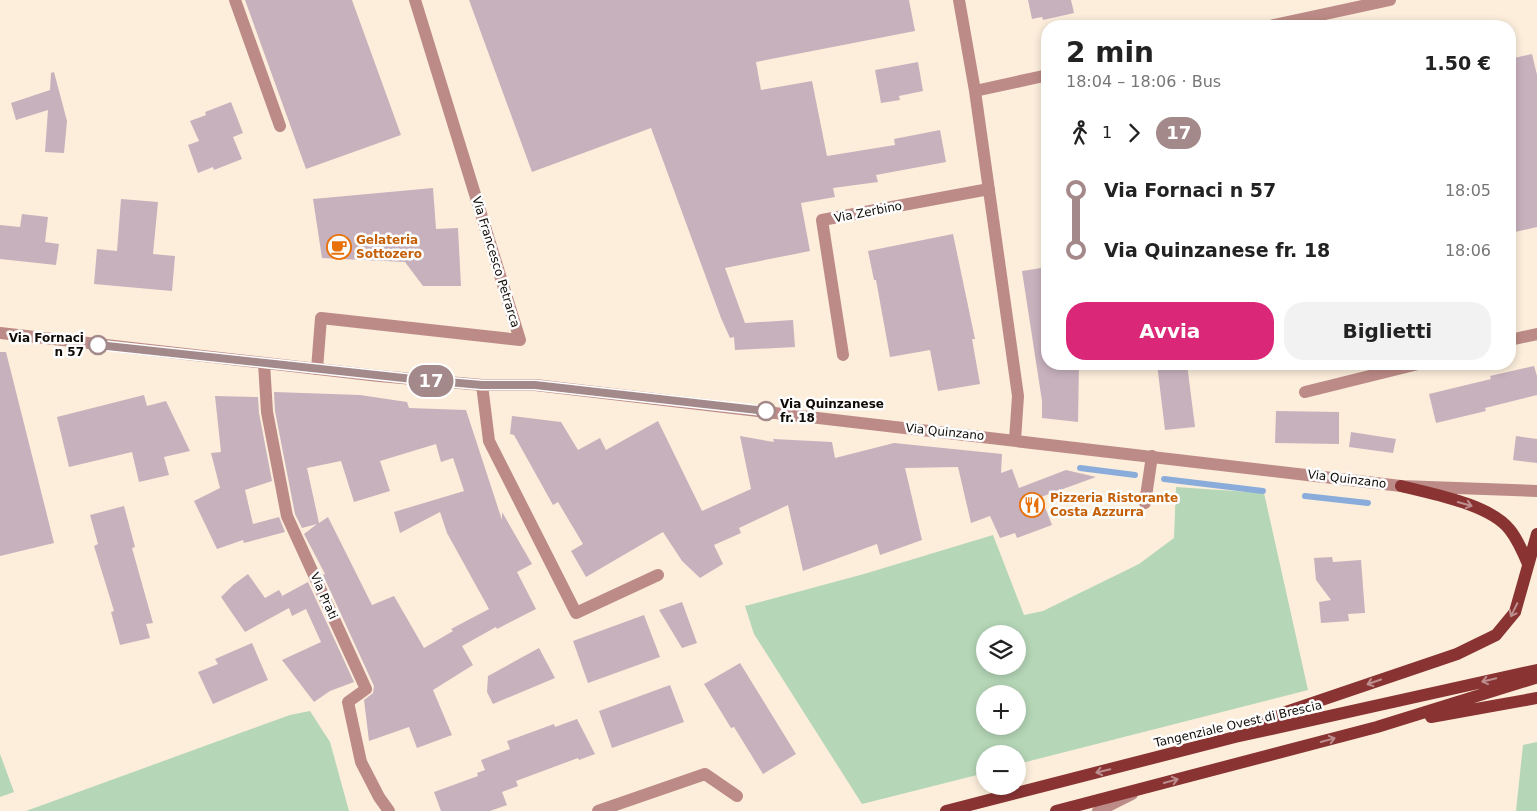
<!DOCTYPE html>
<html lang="it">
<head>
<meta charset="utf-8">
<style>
	body { margin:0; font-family:"DejaVu Sans",sans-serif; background:#f2f2f2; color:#222; height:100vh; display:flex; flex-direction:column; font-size:19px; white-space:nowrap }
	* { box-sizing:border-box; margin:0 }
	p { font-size:16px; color:#767676 }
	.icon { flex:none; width:28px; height:28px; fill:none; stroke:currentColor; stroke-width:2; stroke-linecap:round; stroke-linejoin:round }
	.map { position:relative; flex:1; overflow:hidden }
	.drawer { position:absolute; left:1041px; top:20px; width:475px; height:350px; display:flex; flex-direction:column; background:#fff; border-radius:20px; box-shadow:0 2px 8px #0003 }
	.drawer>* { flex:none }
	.badge { padding:0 10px; border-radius:16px; font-size:18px; line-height:32px }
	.tools { position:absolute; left:976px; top:625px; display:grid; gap:10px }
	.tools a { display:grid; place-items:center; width:50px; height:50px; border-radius:50%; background:#fff; box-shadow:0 2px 8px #0003; font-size:25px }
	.map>.badge { position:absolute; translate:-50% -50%; box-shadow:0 0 0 2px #fff }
	.legs { display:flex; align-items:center; gap:8px; height:55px; padding:0 25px; font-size:16px }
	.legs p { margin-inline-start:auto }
	.summary { display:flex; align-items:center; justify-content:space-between; height:85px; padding:0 25px }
	h1 { font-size:28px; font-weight:700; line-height:38px }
	.primary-button { display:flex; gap:10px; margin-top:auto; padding:10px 25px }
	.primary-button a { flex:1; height:58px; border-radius:20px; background:#db2777; color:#fff; font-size:20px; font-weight:700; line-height:58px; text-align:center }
	.primary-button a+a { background:#f2f2f2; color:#222 }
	ul { padding:0 25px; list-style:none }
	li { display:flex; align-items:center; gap:18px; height:60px; font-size:19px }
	li i { display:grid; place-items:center; width:8px; height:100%; margin:0 6px; background:currentColor }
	li i::after { content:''; width:12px; height:12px; margin:-6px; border:4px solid; border-radius:50%; background:#fff }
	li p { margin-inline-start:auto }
	li:first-child i { background:linear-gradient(#0000 50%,currentColor 0) }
	li:last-child i { background:linear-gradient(currentColor 50%,#0000 0) }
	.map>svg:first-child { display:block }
	.green { fill:#b5d6b7; fill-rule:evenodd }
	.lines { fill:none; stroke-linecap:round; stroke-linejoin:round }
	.stream { stroke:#89acdb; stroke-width:6 }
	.building { fill:#c7b1bd; fill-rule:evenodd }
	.service { stroke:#bd8b87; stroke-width:12 }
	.minor { stroke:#bd8b87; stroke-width:12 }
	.tertiary { stroke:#bd8b87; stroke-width:12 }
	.primary { stroke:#893333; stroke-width:12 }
	.oneway { stroke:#bd8e8e }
	.line-1-casing { stroke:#fff; stroke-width:11 }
	.line-1 { stroke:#a38989; stroke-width:8 }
	.stop-1-dot { fill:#fff; stroke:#a38989; stroke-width:2.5 }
	.labels { text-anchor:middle; stroke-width:5; stroke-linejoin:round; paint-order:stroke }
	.street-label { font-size:12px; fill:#0f0a05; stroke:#fdfdfd }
	.food-label { font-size:12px; font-weight:bold; fill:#c56008; stroke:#fdfdfd; text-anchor:start }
	.stop-label { font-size:12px; font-weight:bold; fill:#0f0a05; stroke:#fdfdfd; text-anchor:end }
</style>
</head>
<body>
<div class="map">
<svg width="1537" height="811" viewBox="0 0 1537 811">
	<rect width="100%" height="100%" fill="#fceedb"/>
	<path class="green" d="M1176,487l88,6 44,197 -290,74v-10h-33v19l-123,31 -108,-170 -9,-28 119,-32 129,-39 31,80 19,-4 96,-47 35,-26zM985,634h33v32h-33zM985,694h33v32h-33z
		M310,711l20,31 19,69h-323l264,-96z
		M1537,742v69h-21l7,-66z
		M0,754l14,38 -14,5z"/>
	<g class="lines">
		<path class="stream" d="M1080,468l55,7
			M1164,479l99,12
			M1305,496l63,7"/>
	</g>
	<path class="building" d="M245,0h107l49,135 -95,34z
		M469,0h440l6,31 -159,31 5,28 51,-9 15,75 68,-11 -1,-6 46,-9 6,32 -70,13 2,7 -45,6 2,9 -34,6 9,48 -85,17 20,55 48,-3 2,27 -60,3 -1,-13 -4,1 -9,-20 -70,-190 -119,44z
		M1028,0h43l3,13 -31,7 -1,-3 -10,2z
		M1532,54l5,21v152l-27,6v-174z
		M918,62l5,29 -24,5 1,4 -19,3 -6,-33z
		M54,72l13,49 -3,32 -19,-1 3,-42 -32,10 -5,-17 39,-13 1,-17z
		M231,102l12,31 -10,4 9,22 -28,11 -1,-3 -15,6 -10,-28 11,-4 -9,-20 16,-6 -1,-3z
		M433,188l3,41 22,-1 3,58h-38l-18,-24 -83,-4 -9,-59z
		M121,199l37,3 -5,52 22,2 -3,35 -78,-7 3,-35 20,2z
		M22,214l26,3 -3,25 14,2 -3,21 -56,-6v-34l20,2z
		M953,234l22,105h-3l8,45 -42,7 -8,-41 -40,7 -14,-77h-2l-6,-29z
		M1048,267v97h31l-1,58 -36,-4v-17l-20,-130z
		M0,352h6l48,191 -54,13z
		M1157,364h30l8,63 -30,3z
		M1534,366l3,10v19l-52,13 1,3 -50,12 -7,-29 62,-15 -1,-3z
		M274,392l86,3 47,7 2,6 57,2 36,110v-8l30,52 -15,8 19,37 -39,20 -1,-2 -34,19 11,19 -40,25 19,45 -35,13 -8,-21 -40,14 -5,-41 9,-7 1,-7 -51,-111 2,-1 -21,-40 13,-10 -15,4 -7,-14 -20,-103zM436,444l5,18 12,-4 11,33 -70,21 6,21 40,-21 7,21 42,76 -38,20 2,2 -29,17 -30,-52 -22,9 -44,-88 -9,6 -12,-55 34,-7 13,41 36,-11 -10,-30z
		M144,395l3,11 19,-5 24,50 -26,6 5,18 -30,7 -7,-30 -63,15 -12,-50z
		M215,396l43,1 1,16 13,68 -27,9 8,34 26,-7 6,15 -41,11 -1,-3 -26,9 -23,-48 26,-13 -9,-35 10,-1z
		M1276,411l63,1v32l-64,-1z
		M512,416l49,6 17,28 22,-12 6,12 52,-29 44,90 49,-22 -11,-53 34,6 -1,-3 59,3 3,16 59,-15 108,11 -1,19 11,-4 7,19 47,-18 30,7 -55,20 11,28 -35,13 -2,-5 -15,5 -10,-22 -19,7 -13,-56 -53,1 17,72 -42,15 -3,-11 -74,27 -15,-66 -49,23 2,5 -27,12 9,19 -23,14 -18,-17 -19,-29 -77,45 -15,-26 12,-7 -25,-42 -5,3 -39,-70 -4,-1z
		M1351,432l45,7 -3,14 -44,-6z
		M1516,436l21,3v24l-24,-3z
		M124,506l11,41 -3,1 21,75 -7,1 4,14 -30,7 -9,-33 3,-1 -20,-65 4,-2 -8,-29z
		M1332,557l1,5 28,-2 4,53 -17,1 1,7 -28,2 -2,-21 12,-2 -15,-20 -2,-22z
		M248,574l17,24 14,-8 5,9 -2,-3 26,-14 46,100 -24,9 -16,11 -32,-42 39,-18 -15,-33 -14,7 -3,-8 -44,24 -24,-35 12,-12z
		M682,602l15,41 -15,5 -23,-38z
		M644,615l16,42 -72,26 -15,-42z
		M252,643l16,37 -55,24 -15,-32 20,-8 -3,-5z
		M539,648l16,30 -62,26 -6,-12 1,-16z
		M740,663l56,91 -33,20 -29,-47 -3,1 -27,-44z
		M670,685l14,37 -72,26 -13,-37z
		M577,719l18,35 -16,6 -1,-2 -62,23 2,5 -16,6 5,13 -17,6h-49l-7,-19 44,-16 -1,-3 8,-3 -4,-10 29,-11 -3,-8 47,-17 1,3z"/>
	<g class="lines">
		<path class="service" d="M235,0l45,126"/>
		<path class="minor" d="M959,0l16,91 43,305 -3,44
			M1270,26l120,-26
			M975,91l73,-16
			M1510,340l27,-6
			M843,355l-21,-135 167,-31
			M264,363l3,49 20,104 79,173 -18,13 13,60 18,35 10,14
			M317,369l4,-51 199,22 -105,-340
			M482,385l7,56 87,172 82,-38
			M1305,392l113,-28
			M1145,503l7,-47
			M598,811l107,-37 32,22
			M1098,811l34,-17"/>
		<path class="tertiary" d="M0,333l379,43 103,9h53l866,101 136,5"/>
		<path class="primary" d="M1401,486c31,8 89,18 109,44 8,10 13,22 18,34
			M1431,717l106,-19
			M1253,728l33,-16 171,-58 39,-19 19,-23 22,-78
			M946,811l289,-74 302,-67
			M1056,811l321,-84 158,-49"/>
	</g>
	<defs><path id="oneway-shaft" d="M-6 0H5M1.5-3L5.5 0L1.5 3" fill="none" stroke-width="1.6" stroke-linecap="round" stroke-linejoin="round" transform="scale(1.25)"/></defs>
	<g class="oneway">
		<use href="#oneway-shaft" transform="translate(1465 504) rotate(16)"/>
		<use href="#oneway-shaft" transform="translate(1514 610) rotate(116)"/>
		<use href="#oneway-shaft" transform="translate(1489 680) rotate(167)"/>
		<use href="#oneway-shaft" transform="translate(1374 682) rotate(161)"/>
		<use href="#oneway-shaft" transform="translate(1328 740) rotate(-15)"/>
		<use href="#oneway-shaft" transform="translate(1103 771) rotate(166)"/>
		<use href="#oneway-shaft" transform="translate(1171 781) rotate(-15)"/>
	</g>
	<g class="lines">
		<defs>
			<path id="line-1" d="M98,345l315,34 69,6h53l231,26"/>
		</defs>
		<use href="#line-1" class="line-1-casing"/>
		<use href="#line-1" class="line-1"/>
	</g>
	<defs>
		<symbol id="cafe-ring" viewBox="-11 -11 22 22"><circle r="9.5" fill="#fdfdfd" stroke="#e8710a" stroke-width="1.5"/><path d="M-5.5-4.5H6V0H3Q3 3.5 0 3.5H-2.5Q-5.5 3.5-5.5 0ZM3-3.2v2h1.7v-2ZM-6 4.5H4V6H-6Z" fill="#e8710a"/></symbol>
		<symbol id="restaurant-ring" viewBox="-11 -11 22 22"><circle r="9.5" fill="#fdfdfd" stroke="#e8710a" stroke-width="1.5"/><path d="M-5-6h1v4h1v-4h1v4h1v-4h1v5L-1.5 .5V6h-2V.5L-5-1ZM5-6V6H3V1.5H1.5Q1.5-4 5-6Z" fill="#e8710a"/></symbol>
	</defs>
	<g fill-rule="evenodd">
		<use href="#cafe-ring" x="325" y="233" width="28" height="28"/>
		<use href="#restaurant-ring" x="1018" y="491" width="28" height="28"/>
	</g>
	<g class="stop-1-dot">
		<circle cx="98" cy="345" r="9"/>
		<circle cx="766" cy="411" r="9"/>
	</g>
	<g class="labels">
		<g class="street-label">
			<text transform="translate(868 212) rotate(-11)" y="4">Via Zerbino</text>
			<text transform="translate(496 262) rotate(73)" y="4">Via Francesco Petrarca</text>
			<text transform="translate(945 432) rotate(6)" y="4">Via Quinzano</text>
			<text transform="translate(1347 479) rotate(7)" y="4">Via Quinzano</text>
			<text transform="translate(324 596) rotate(66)" y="4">Via Prati</text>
			<text transform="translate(1238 724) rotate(-13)" y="4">Tangenziale Ovest di Brescia</text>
		</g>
		<g class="food-label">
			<text x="356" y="244">Gelateria<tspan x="356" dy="14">Sottozero</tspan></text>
			<text x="1050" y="502">Pizzeria Ristorante<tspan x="1050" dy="14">Costa Azzurra</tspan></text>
		</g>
		<g class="stop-label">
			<text x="84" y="342">Via Fornaci<tspan x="84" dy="14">n 57</tspan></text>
			<text x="780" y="408" text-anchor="start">Via Quinzanese<tspan x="780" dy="14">fr. 18</tspan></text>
		</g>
	</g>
</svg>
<div class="tools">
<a><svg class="icon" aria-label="layers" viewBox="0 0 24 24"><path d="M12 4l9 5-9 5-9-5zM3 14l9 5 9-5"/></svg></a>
<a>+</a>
<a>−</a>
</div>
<b class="badge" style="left:431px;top:381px;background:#a38989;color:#fff">17</b>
<section class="drawer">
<div class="summary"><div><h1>2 min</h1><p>18:04 – 18:06 · Bus</p></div><b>1.50 €</b></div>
<div class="legs"><svg class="icon" aria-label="walk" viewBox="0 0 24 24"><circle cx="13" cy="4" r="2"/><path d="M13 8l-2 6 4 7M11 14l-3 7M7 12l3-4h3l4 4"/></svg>1<svg class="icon" aria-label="forward" viewBox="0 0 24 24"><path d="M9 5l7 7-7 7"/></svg><b class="badge" style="background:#a38989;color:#fff">17</b></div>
<ul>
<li><i style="color:#a38989"></i><b>Via Fornaci n 57</b><p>18:05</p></li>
<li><i style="color:#a38989"></i><b>Via Quinzanese fr. 18</b><p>18:06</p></li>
</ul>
<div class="primary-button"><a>Avvia</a><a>Biglietti</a></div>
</section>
</div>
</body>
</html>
